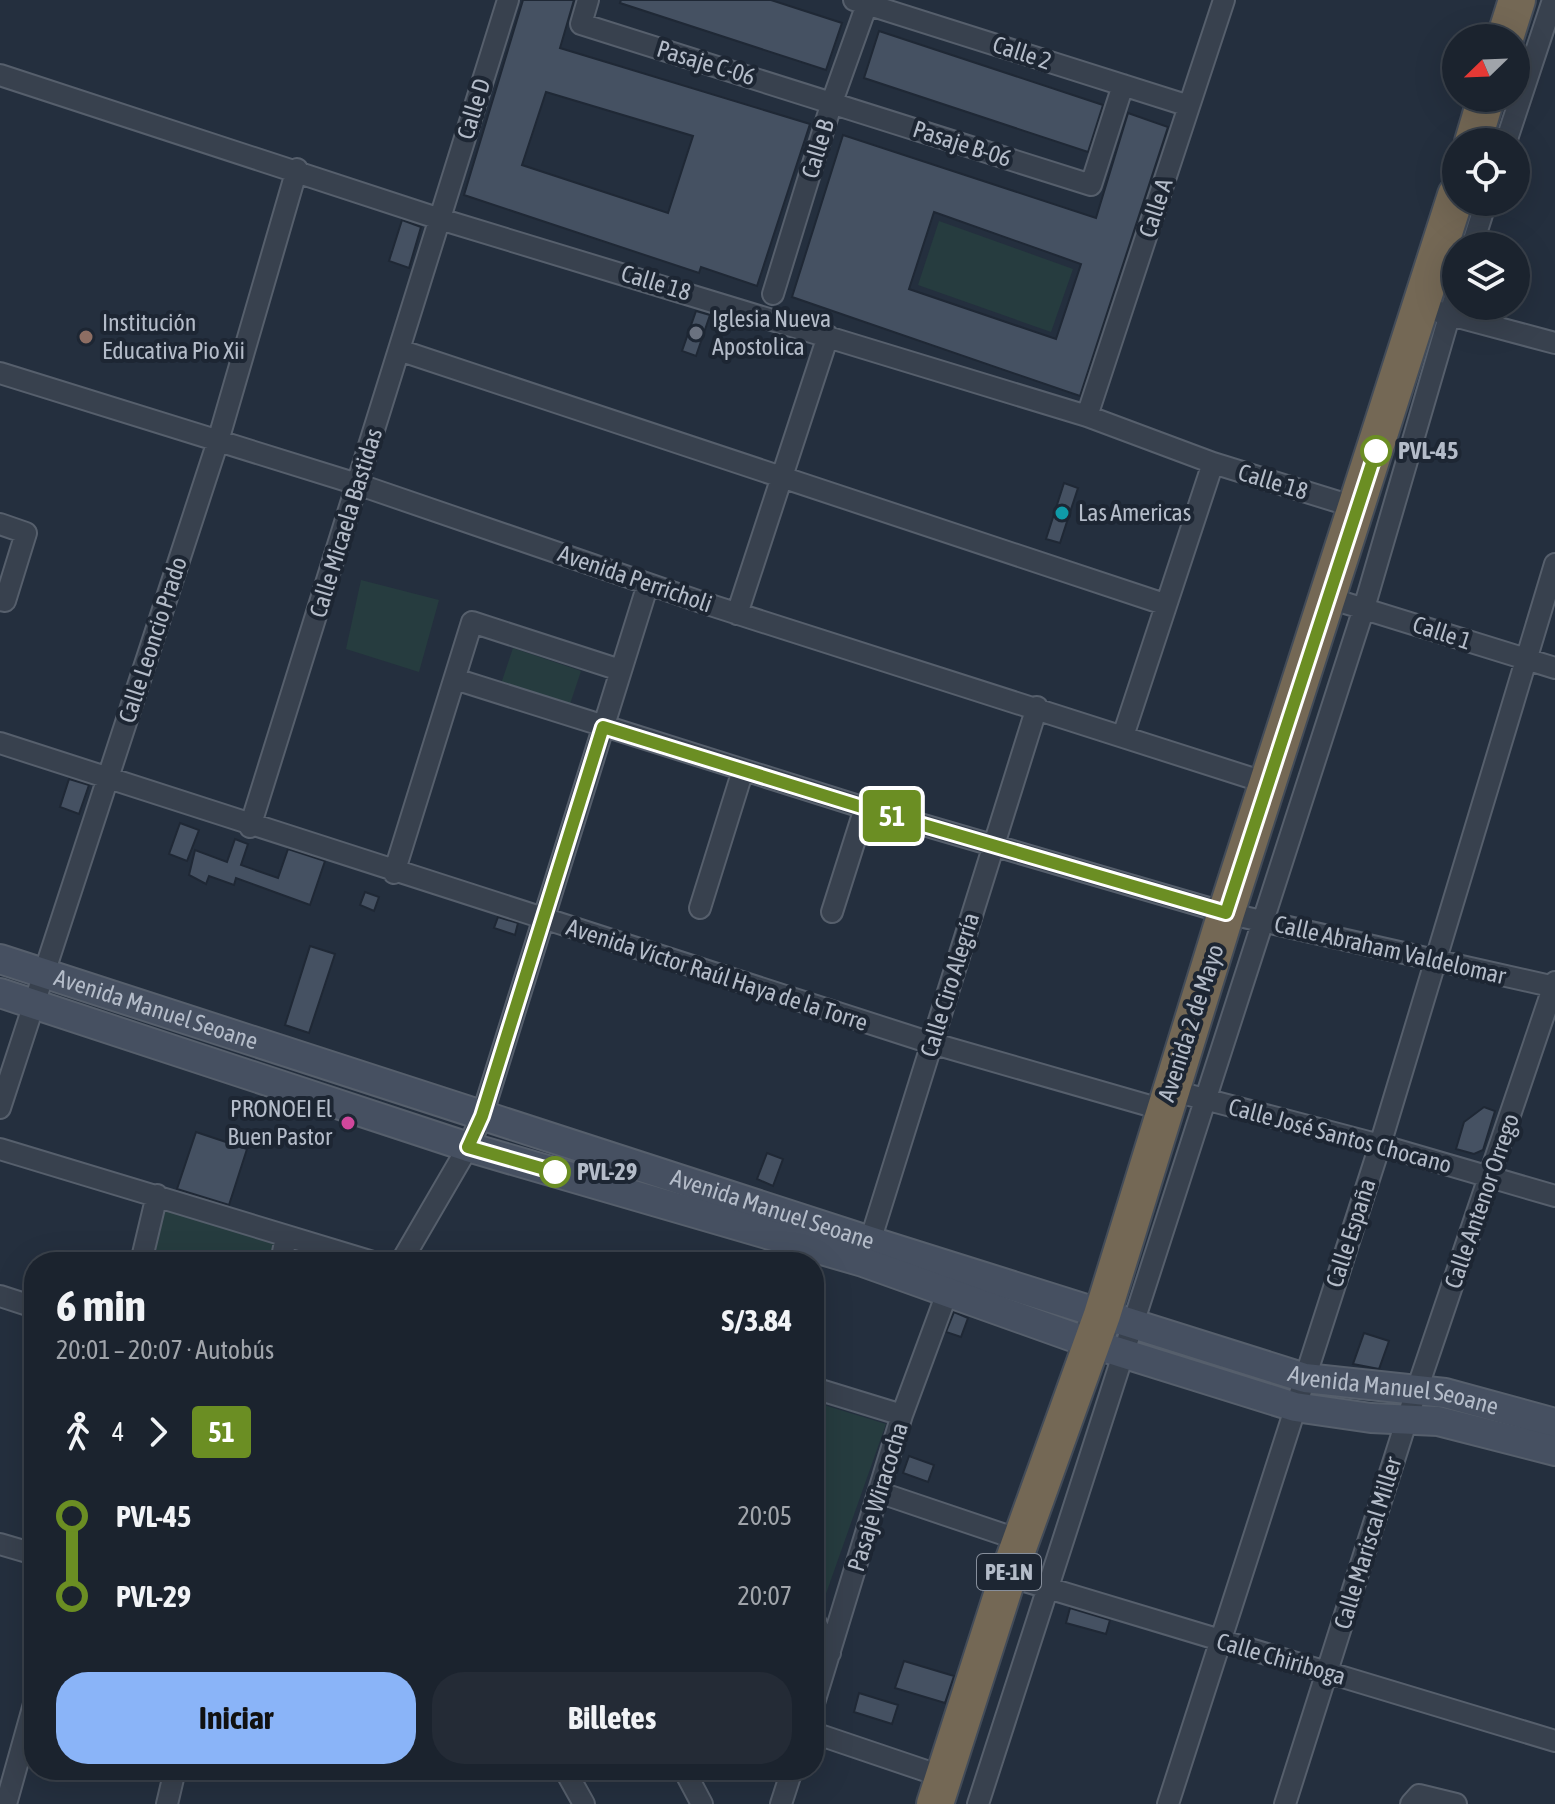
<!DOCTYPE html>
<html lang="es">
<head>
<meta charset="utf-8">
<style>
	body { margin:0; font-family:"Asap Condensed",sans-serif; background:#242b36; color:#f1f3f6; height:100vh; display:flex; flex-direction:column; font-size:30px; white-space:nowrap }
	* { box-sizing:border-box; margin:0 }
	p { font-size:26px; color:#a0a4aa }
	.icon { flex:none; width:44px; height:44px; fill:none; stroke:currentColor; stroke-width:2; stroke-linecap:round; stroke-linejoin:round }
	.map { position:relative; flex:1; overflow:hidden }
	.details { position:absolute; left:24px; top:1252px; width:800px; height:528px; display:flex; flex-direction:column; background:#1b232e; border-radius:32px; box-shadow:0 8px 32px #0002,0 0 0 2px #39404a }
	.details>* { flex:none }
	.badge { padding:0 16px; border-radius:6px; font-size:28px; line-height:52px }
	.needle { width:52px; rotate:247deg }
	.fabs { position:absolute; left:1442px; top:24px; display:grid; gap:16px }
	.fabs a { display:grid; place-items:center; width:88px; height:88px; border-radius:50%; background:#1b232e; box-shadow:0 8px 32px #0002,0 0 0 2px #39404a; font-size:40px }
	.map>.badge { position:absolute; translate:-50% -50%; box-shadow:0 0 0 4px #fff }
	.legs { display:flex; align-items:center; gap:12px; height:88px; padding:0 32px; font-size:26px }
	.legs p { margin-inline-start:auto }
	.headline { display:flex; align-items:center; justify-content:space-between; height:136px; padding:0 32px }
	h1 { font-size:44px; font-weight:700; line-height:60px }
	.action { display:flex; gap:16px; margin-top:auto; padding:16px 32px }
	.action a { flex:1; height:92px; border-radius:32px; background:#8ab4f8; color:#111; font-size:32px; font-weight:700; line-height:92px; text-align:center }
	.action a+a { background:#242b36; color:#f1f3f6 }
	ul { padding:0 32px; list-style:none }
	li { display:flex; align-items:center; gap:28px; height:80px; font-size:30px }
	li i { display:grid; place-items:center; width:12px; height:100%; margin:0 10px; background:currentColor }
	li i::after { content:''; width:20px; height:20px; margin:-10px; border:6px solid; border-radius:50%; background:#1b232e }
	li p { margin-inline-start:auto }
	li:first-child i { background:linear-gradient(#0000 50%,currentColor 0) }
	li:last-child i { background:linear-gradient(currentColor 50%,#0000 0) }
	.map>svg:first-child { display:block }
	.green { fill:#263c3f }
	.building { fill:#455162; stroke:#1f2835; stroke-width:2; fill-rule:evenodd }
	.lines { fill:none; stroke-linecap:round; stroke-linejoin:round }
	.street-casing { stroke:#565f6c; stroke-width:24 }
	.secondary-casing { stroke:#565f6c; stroke-width:32 }
	.highway-casing { stroke:#434c59; stroke-width:40 }
	.street { stroke:#38414e; stroke-width:20 }
	.secondary { stroke:#465061; stroke-width:28 }
	.highway { stroke:#746855; stroke-width:36 }
	.line-1-casing { stroke:#fff; stroke-width:18 }
	.line-1 { stroke:#6b8e23; stroke-width:12 }
	.worship-dot { fill:#6b7280; stroke:#1d2633; stroke-width:3 }
	.education-dot { fill:#8d6e63; stroke:#1d2633; stroke-width:3 }
	.stop-1-dot { fill:#fff; stroke:#6b8e23; stroke-width:4 }
	.culture-dot { fill:#0f9aa8; stroke:#1d2633; stroke-width:3 }
	.hotel-dot { fill:#d1479c; stroke:#1d2633; stroke-width:3 }
	.labels { text-anchor:middle; stroke-width:8; stroke-linejoin:round; paint-order:stroke }
	.shield { fill:#1d2633; stroke:#878f9c; stroke-width:2 }
	.shield-label { font-size:22px; font-weight:bold; fill:#b4bcc9 }
	.street-label { font-size:24px; fill:#b4bcc9; stroke:#1d2633 }
	.poi-label { font-size:24px; fill:#b4bcc9; stroke:#1d2633; text-anchor:start }
	.stop-label { font-size:24px; font-weight:bold; fill:#b4bcc9; stroke:#1d2633; text-anchor:start }
</style>
</head>
<body>
<div class="map">
<svg width="1555" height="1804" viewBox="0 0 1555 1804">
	<rect width="100%" height="100%" fill="#242f3e"/>
	<path class="green" d="M939,221l134,48 -22,63 -133,-47z
		M361,580l78,20 -20,72 -73,-23z
		M513,648l68,23 -12,36 -68,-23z
		M158,1198l123,39 -5,25h-134z
		M814,1402l72,22 -64,181 -8,-18z"/>
	<path class="building" d="M523,0h51l-14,48 250,76 -53,162 -56,-19 -2,6 -235,-78zM546,92l147,44 -25,77 -146,-48z
		M621,0h150l71,23 -16,47 -206,-67z
		M879,31l224,74 -15,47 -224,-74z
		M1128,113l40,14 -88,269 -288,-99 51,-162 253,83zM934,212l147,52 -25,75 -147,-50z
		M402,220l19,7 -12,41 -20,-7z
		M696,311l14,4 -14,41 -14,-5z
		M1064,483l14,5 -18,55 -14,-4z
		M69,779l20,6 -10,29 -19,-7z
		M180,823l19,7 -12,31 -18,-7z
		M235,839l13,5 -7,21 37,13 10,-29 37,12 -15,44 -74,-27 -2,7 -25,-9 -3,8 -17,-9 6,-25 32,12z
		M365,892l14,5 -5,14 -14,-6z
		M498,917l20,6 -3,12 -21,-7z
		M310,946l25,8 -26,79 -24,-8z
		M1484,1107l11,4 -12,39 -9,4 -18,-5 8,-27z
		M196,1132l51,17 -18,56 -52,-16z
		M767,1153l16,6 -10,27 -16,-7z
		M954,1312l14,6 -7,19 -15,-5z
		M1364,1333l25,8 -10,28 -26,-5z
		M909,1456l25,9 -6,17 -25,-9z
		M1070,1608l40,12 -4,14 -40,-11z
		M904,1661l50,15 -9,27 -50,-15z
		M859,1693l39,12 -6,19 -38,-12z"/>
	<g class="lines">
		<defs>
			<path id="street" d="M588,0l-7,24 510,161 32,-100
				M854,0l335,106
				M0,75l440,144 647,197 126,47 145,45
				M1506,142l47,-142
				M1472,246l14,-44
				M773,294l59,-192 35,-98
				M1439,312l116,31
				M399,350l765,254
				M0,373l357,111 344,118 569,182
				M1087,416l137,-416
				M0,524l26,9 -21,68 -5,-1
				M1329,598l226,70
				M737,614l91,-278
				M455,679l410,129 361,105 329,74
				M1123,736l90,-273
				M0,743l931,300 233,67
				M250,827l258,-827
				M394,873l78,-251 148,48
				M700,908l43,-138
				M832,912l33,-104
				M1170,1090l210,55 175,51
				M0,1108l218,-667 79,-272
				M0,1149l373,113
				M867,1251l170,-544
				M141,1262l16,-67
				M281,1262l5,-25
				M401,1262l67,-115 14,-31 166,-532
				M0,1296l34,11
				M814,1388l88,27
				M881,1493l139,47
				M0,1544l34,10
				M1008,1576l547,165
				M814,1619l16,34
				M814,1703l88,-288 45,-122
				M814,1733l130,44
				M565,1770l19,34
				M684,1770l18,34
				M6,1804l28,-100
				M167,1804l8,-34
				M781,1804l11,-34
				M978,1804l386,-1196 92,-315
				M1168,1804l212,-659 175,-581
				M1285,1804l122,-385 148,-437
				M1411,1804l8,-9 37,9"/>
			<g id="secondary">
				<path id="s1" d="M0,959l870,282 435,137 140,15 110,30"/>
				<path d="M0,993l468,154 395,115 227,81 205,64 76,11 67,3 117,30"/>
			</g>
			<path id="highway" d="M1505,38l12,-38
				M1473,142l13,-44
				M935,1804l73,-228 94,-261 124,-402 230,-718"/>
		</defs>
		<use href="#street" class="street-casing"/>
		<use href="#secondary" class="secondary-casing"/>
		<use href="#highway" class="highway-casing"/>
		<use href="#street" class="street"/>
		<use href="#secondary" class="secondary"/>
		<use href="#highway" class="highway"/>
	</g>
	<g class="lines">
		<defs>
			<path id="line-1" d="M555,1172l-87,-25 14,-31 121,-389 262,81 361,105 150,-462"/>
		</defs>
		<use href="#line-1" class="line-1-casing"/>
		<use href="#line-1" class="line-1"/>
	</g>
	<circle class="worship-dot" cx="696" cy="333" r="8"/>
	<circle class="education-dot" cx="86" cy="337" r="8"/>
	<g class="stop-1-dot">
		<circle cx="1376" cy="451" r="14"/>
		<circle cx="555" cy="1172" r="14"/>
	</g>
	<circle class="culture-dot" cx="1062" cy="513" r="8"/>
	<circle class="hotel-dot" cx="348" cy="1123" r="8"/>
	<g class="labels">
		<rect class="shield" x="977" y="1554" width="64" height="36" rx="6"/>
		<g class="shield-label">
			<text x="1009" y="1580">PE-1N</text>
		</g>
		<g class="street-label">
			<text transform="translate(1022 53) rotate(18)" y="8">Calle 2</text>
			<text transform="translate(706 63) rotate(17)" y="8">Pasaje C-06</text>
			<text transform="translate(474 109) rotate(-73)" y="8">Calle D</text>
			<text transform="translate(962 144) rotate(18)" y="8">Pasaje B-06</text>
			<text transform="translate(818 149) rotate(-73)" y="8">Calle B</text>
			<text transform="translate(1156 208) rotate(-72)" y="8">Calle A</text>
			<text transform="translate(656 283) rotate(17)" y="8">Calle 18</text>
			<text transform="translate(1273 482) rotate(17)" y="8">Calle 18</text>
			<text transform="translate(346 523) rotate(-73)" y="8">Calle Micaela Bastidas</text>
			<text transform="translate(635 579) rotate(19)" y="8">Avenida Perricholi</text>
			<text transform="translate(1442 633) rotate(18)" y="8">Calle 1</text>
			<text transform="translate(153 640) rotate(-72)" y="8">Calle Leoncio Prado</text>
			<text transform="translate(1390 950) rotate(13)" y="8">Calle Abraham Valdelomar</text>
			<text transform="translate(717 975) rotate(18)" y="8">Avenida Víctor Raúl Haya de la Torre</text>
			<text transform="translate(950 985) rotate(-73)" y="8">Calle Ciro Alegría</text>
			<text dy="8" stroke="none"><textPath href="#s1" startOffset="164">Avenida Manuel Seoane</textPath></text>
			<text transform="translate(1191 1023) rotate(-72)" y="8">Avenida 2 de Mayo</text>
			<text transform="translate(1340 1136) rotate(15)" y="8">Calle José Santos Chocano</text>
			<text transform="translate(1482 1201) rotate(-71)" y="8">Calle Antenor Orrego</text>
			<text dy="8" stroke="none"><textPath href="#s1" startOffset="812">Avenida Manuel Seoane</textPath></text>
			<text transform="translate(1351 1233) rotate(-72)" y="8">Calle España</text>
			<text dy="8" stroke="none"><textPath href="#s1" startOffset="1460">Avenida Manuel Seoane</textPath></text>
			<text transform="translate(878 1497) rotate(-73)" y="8">Pasaje Wiracocha</text>
			<text transform="translate(1368 1543) rotate(-73)" y="8">Calle Mariscal Miller</text>
			<text transform="translate(1281 1659) rotate(16)" y="8">Calle Chiriboga</text>
		</g>
		<g class="poi-label">
			<text x="712" y="327">Iglesia Nueva<tspan x="712" dy="28">Apostolica</tspan></text>
			<text x="102" y="331">Institución<tspan x="102" dy="28">Educativa Pio Xii</tspan></text>
			<text x="1078" y="521">Las Americas</text>
			<text x="332" y="1117" text-anchor="end">PRONOEI El<tspan x="332" dy="28">Buen Pastor</tspan></text>
		</g>
		<g class="stop-label">
			<text x="1398" y="459">PVL-45</text>
			<text x="577" y="1180">PVL-29</text>
		</g>
	</g>
</svg>
<div class="fabs">
<a><svg class="needle" viewBox="-14 -14 28 28"><path d="M0-13l5 13h-10z" fill="#e53935"/><path d="M0 13l5-13h-10z" fill="#a0a4aa"/></svg></a>
<a><svg class="icon" aria-label="locate" viewBox="0 0 24 24"><circle cx="12" cy="12" r="6"/><path d="M12 2v4M12 18v4M2 12h4M18 12h4"/></svg></a>
<a><svg class="icon" aria-label="layers" viewBox="0 0 24 24"><path d="M12 4l9 5-9 5-9-5zM3 14l9 5 9-5"/></svg></a>
</div>
<b class="badge" style="left:892px;top:816px;background:#6b8e23;color:#fff">51</b>
<section class="details">
<div class="headline"><div><h1>6 min</h1><p>20:01 – 20:07 · Autobús</p></div><b>S/3.84</b></div>
<div class="legs"><svg class="icon" aria-label="walk" viewBox="0 0 24 24"><circle cx="13" cy="4" r="2"/><path d="M13 8l-2 6 4 7M11 14l-3 7M7 12l3-4h3l4 4"/></svg>4<svg class="icon" aria-label="forward" viewBox="0 0 24 24"><path d="M9 5l7 7-7 7"/></svg><b class="badge" style="background:#6b8e23;color:#fff">51</b></div>
<ul>
<li><i style="color:#6b8e23"></i><b>PVL-45</b><p>20:05</p></li>
<li><i style="color:#6b8e23"></i><b>PVL-29</b><p>20:07</p></li>
</ul>
<div class="action"><a>Iniciar</a><a>Billetes</a></div>
</section>
</div>
</body>
</html>
